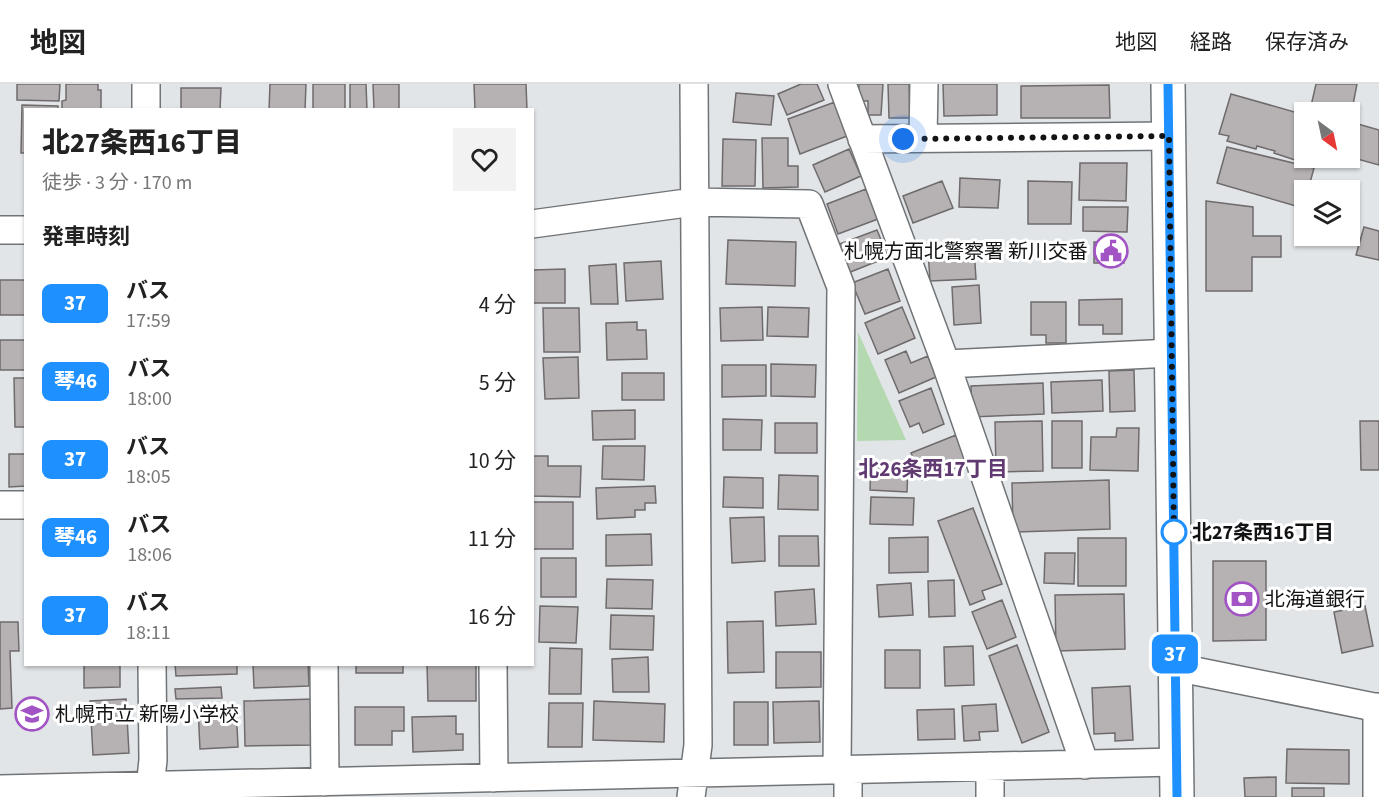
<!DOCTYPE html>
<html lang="ja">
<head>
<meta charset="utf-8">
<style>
	body { margin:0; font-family:"Source Sans 3","Noto Sans JP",sans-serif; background:#f2f2f2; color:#222; height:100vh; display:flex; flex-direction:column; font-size:22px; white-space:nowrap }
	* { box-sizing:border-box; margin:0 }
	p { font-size:20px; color:#767676 }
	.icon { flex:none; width:33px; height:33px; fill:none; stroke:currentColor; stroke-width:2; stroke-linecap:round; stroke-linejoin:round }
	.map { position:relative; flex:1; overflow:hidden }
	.drawer { position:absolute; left:24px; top:24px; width:510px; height:558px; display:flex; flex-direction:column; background:#fff; border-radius:0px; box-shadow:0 2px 4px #0004 }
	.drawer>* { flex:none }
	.badge { padding:0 12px; border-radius:9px; font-size:21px; line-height:39px }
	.needle { width:39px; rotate:147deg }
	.controls { position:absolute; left:1294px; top:18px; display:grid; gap:12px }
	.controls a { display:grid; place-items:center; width:66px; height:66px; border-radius:0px; background:#fff; box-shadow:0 2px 4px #0004; font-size:30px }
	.you { position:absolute; width:30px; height:30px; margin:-15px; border:4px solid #fff; border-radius:50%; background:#1a73e8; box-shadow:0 0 0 9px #1a73e833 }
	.map>.badge { position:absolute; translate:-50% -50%; box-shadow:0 0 0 3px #fff }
	h2 { padding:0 18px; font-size:22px; line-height:54px }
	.round { display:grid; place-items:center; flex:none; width:63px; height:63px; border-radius:0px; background:#f2f2f2 }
	.overview { display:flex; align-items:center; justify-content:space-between; height:102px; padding:0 18px }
	h1 { font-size:28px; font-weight:800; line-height:45px }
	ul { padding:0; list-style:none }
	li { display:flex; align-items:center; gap:18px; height:78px; padding:0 18px }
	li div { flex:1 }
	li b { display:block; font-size:22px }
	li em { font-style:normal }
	li .badge { min-width:66px; font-weight:700; text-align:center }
	header { display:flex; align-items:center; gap:36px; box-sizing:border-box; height:84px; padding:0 30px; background:#fff; border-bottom:2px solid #e0e0e0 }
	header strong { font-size:28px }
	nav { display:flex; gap:33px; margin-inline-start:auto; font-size:21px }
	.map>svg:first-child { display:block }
	.green { fill:#b4d8b0 }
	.building { fill:#b6b1b3; stroke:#6f6b6c; stroke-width:1.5 }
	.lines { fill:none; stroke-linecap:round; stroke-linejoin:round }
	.minor-casing { stroke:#717477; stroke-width:30 }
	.secondary-casing { stroke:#717477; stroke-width:36 }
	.minor { stroke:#fff; stroke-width:27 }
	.secondary { stroke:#fff; stroke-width:33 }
	.line-casing { stroke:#fff; stroke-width:14 }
	.line { stroke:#1e90ff; stroke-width:9 }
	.walk { stroke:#121314; stroke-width:6; stroke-dasharray:0 10.8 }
	.stop-dot { fill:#fff; stroke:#1e90ff; stroke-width:3 }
	.labels { text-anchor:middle; stroke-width:6; stroke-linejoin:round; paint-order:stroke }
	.poi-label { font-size:20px; fill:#121314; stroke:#fff; text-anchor:start }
	.stop-label { font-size:20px; font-weight:bold; fill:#121314; stroke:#fff; text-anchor:start }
	.neighbourhood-label { font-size:21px; font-weight:bold; fill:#613a72; stroke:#fff }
</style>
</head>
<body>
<header>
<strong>地図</strong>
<nav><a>地図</a><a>経路</a><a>保存済み</a></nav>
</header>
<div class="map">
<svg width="1379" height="713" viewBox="0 0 1379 713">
	<rect width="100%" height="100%" fill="#e2e5e8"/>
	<path class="green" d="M858,248l48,108 -49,1z"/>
	<path class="building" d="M17,0h43l-1,17 -42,-1z
		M66,0h32v6h3v20h-39v-9l4,-1z
		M270,0h36l-1,26h-36z
		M313,0h32v26h-32z
		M350,0h16l1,26h-17z
		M373,0h26v26h-25z
		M474,0h52l1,26h-52z
		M801,0h16l7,16 -37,15 -9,-21z
		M859,0h24l-2,31h-13v-14h-10z
		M888,0h21l1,34h-21z
		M943,0h54v31l-53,1z
		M1316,0h41l-6,31 -1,-3h-10l-29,-6z
		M1109,1l1,33h-89v-32z
		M181,4h40l-1,22h-39z
		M736,9l38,3 -3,29 -38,-3z
		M1231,10l74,21v43h10v3l-13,-4 -1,5 -27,-9 1,-2 -18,-5 -1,3 -29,-8 2,-5 -10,-2z
		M835,18l12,34 -47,18 -12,-35z
		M22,21l36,1v4h-32v43h-5z
		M1351,38l28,8v35l-29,-8z
		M762,54h26v28h10v21l-35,1z
		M723,55l33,1 -1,46h-33z
		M1227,63l87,21 -6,22h-3l-2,18 -86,-25z
		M849,65l12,27 -36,16 -12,-27z
		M1080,79h47l-1,38 -47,-1z
		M960,94l40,2 -2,28 -39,-1z
		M942,97l11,27 -40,15 -10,-27z
		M1028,97l44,1 -1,42h-43z
		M866,105l12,30 -40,15 -11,-30z
		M1206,117l47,6v29h28v21h-29v34h-46z
		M1083,123h45l-1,25 -44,-1z
		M1364,143l15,4v29l-23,-5z
		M877,146l11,27 -40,16 -11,-28z
		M728,156l68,2 -1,44 -69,-2z
		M1094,158h30v21h-30z
		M974,164l2,31 -46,2 -2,-31z
		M661,177l2,38 -37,2 -2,-38z
		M616,180l2,40h-27l-2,-38z
		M565,185v34h-33v-33z
		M888,185l12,32 -35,13 -13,-31z
		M0,196h26v35h-26z
		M979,201l2,38 -27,2 -2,-38z
		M1122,215v35h-19v-9h-24v-25z
		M1031,218h35v41h-20v-8h-15z
		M762,223l1,33 -42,1 -1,-33z
		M768,223l41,1 -1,29 -41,-1z
		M902,223l13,31 -37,16 -13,-31z
		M543,224h36l1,44h-36z
		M637,238v8h9l1,29 -40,1 -1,-37z
		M0,256h26v30h-26z
		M906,267l5,12 17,-7 8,21 -37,16 -14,-33z
		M578,273l1,41 -34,1 -2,-41z
		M771,280l45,1 -1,32 -44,-1z
		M722,281h44v31l-44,1z
		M1134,286l1,41 -25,1 -1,-41z
		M622,289h42v27h-42z
		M14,294h12v49h-11z
		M1102,296l1,31 -51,2 -1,-31z
		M1043,299l1,31 -72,3 -1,-31z
		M931,304l13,36 -21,9 -4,-10 -9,4 -11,-26z
		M635,326v29l-42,1 -1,-29z
		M723,335l39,1 -1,30h-38z
		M1042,337l1,50 -47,1 -1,-50z
		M1052,337h30v47h-30z
		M1360,337h19v49h-18z
		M775,339h42v30h-42z
		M1117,344h22l-1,43 -48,-1 1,-33h25z
		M956,351l11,28 -45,17 -11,-27z
		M603,362h42l-1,34 -42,-1z
		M9,370h17v32l-17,1z
		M532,372h16v10h33l-1,31 -48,-1z
		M871,380l37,2 -1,26 -37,-2z
		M779,391l39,1v34l-40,-1z
		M724,393l39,1v30l-40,-1z
		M1109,396l1,49 -97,3 -1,-49z
		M655,402l1,17h-11v7h-10v7l-38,2 -1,-31z
		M871,413l43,1 -1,27 -43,-1z
		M532,418h41v47h-40z
		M973,424l29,76 -20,7 3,8 -15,6 -32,-84z
		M764,433l1,44 -33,2 -2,-45z
		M651,450l1,31 -46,1v-31z
		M779,452h39l1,30h-40z
		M928,453v35l-39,1v-35z
		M1078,454h48v48h-48z
		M1045,469h30l-1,31 -30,-1z
		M541,474h35v39h-35z
		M1213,477h53v79l-53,1z
		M607,495l46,1 -1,29 -46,-1z
		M954,496l1,36 -26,1 -1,-36z
		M911,499l2,32 -34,2 -2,-32z
		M814,505l2,35 -40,2 -1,-34z
		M1124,510l1,55 -69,2 -1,-56z
		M1002,516l14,37 -29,12 -15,-37z
		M540,522l38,1 -2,36 -37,-1z
		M1365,522l8,40 -31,7 -8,-41z
		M611,531l43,1 -1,34 -43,-1z
		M763,537l1,51 -36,1 -1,-51z
		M0,538h18l1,29h-9l2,57 -12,1z
		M1017,561l32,87 -27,11 -33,-87z
		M973,562l1,39 -29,1 -1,-39z
		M550,564l32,1 -1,45h-32z
		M885,566h35v38h-35z
		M776,568h45v35l-45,1z
		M648,573l1,35h-36l-1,-33z
		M84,580h36v23l-36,1z
		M175,580h62v10l-61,2z
		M253,580h55l1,22 -55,2z
		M356,580h47v9h-47z
		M427,580h49v37h-48z
		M1130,602l3,54 -18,1v-8l-21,1 -2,-46z
		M221,603l1,11 -46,1 -1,-10z
		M126,615l3,54 -36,2 -3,-54z
		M314,615l1,46 -70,1 -1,-45z
		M594,617l71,3 -1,38 -71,-2z
		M819,617l1,41 -46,1 -1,-41z
		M734,618h34v43h-34z
		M549,619h34l-1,44h-34z
		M996,620l2,27 -19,1 1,8 -16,1 -2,-35z
		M236,621l2,42 -38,2 -2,-42z
		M355,623h49v24h-12v14h-37z
		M954,625l1,30 -37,1 -1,-30z
		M456,632v18h7v16l-50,2 -1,-35z
		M1287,665l62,1v34l-63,-1z
		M1276,693v20h-31l-1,-19z
		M1292,704h32v9h-32z"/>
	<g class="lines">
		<defs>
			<path id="minor" d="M146,0v26
				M842,0l104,280 139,401
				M923,54l1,-54
				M862,55l307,-3
				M532,140l162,-22 115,2 32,83 -4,483
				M0,146h26
				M946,280l226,-11
				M0,421h26
				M324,580l1,118
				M493,580l1,114
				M1175,583l204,41
				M1377,623v90
				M990,682v31
				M848,686v27
				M0,705l1176,-27
				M149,713l4,-37 -1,-96
				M691,713l7,-52 -4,-661"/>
			<path id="secondary" d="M1168,0l9,713"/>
		</defs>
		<use href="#minor" class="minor-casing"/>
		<use href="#secondary" class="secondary-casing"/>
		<use href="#minor" class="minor"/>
		<use href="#secondary" class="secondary"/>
	</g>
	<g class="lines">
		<defs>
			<path id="line" d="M1168,0l9,713"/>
		</defs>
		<use href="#line" class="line-casing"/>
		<use href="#line" class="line"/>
		<path class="walk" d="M903,55l266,-3 5,403v-7"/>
	</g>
	<defs>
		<symbol id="civic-ring" viewBox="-11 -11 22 22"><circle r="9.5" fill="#fff" stroke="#a253c4" stroke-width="1.5"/><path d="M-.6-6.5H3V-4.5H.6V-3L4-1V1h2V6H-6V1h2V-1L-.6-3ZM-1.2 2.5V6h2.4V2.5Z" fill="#a253c4"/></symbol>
		<symbol id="bank-ring" viewBox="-11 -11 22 22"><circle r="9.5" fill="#fff" stroke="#a253c4" stroke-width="1.5"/><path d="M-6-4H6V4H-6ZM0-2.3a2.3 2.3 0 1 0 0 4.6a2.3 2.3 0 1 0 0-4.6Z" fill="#a253c4"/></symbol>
		<symbol id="school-ring" viewBox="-11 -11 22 22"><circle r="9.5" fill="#fff" stroke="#a253c4" stroke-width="1.5"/><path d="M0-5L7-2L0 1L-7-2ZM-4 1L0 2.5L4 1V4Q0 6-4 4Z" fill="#a253c4"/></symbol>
	</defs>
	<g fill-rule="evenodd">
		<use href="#civic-ring" x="1092" y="148" width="38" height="38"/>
		<use href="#bank-ring" x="1223" y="496" width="38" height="38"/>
		<use href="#school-ring" x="13" y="611" width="38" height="38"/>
	</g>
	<circle class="stop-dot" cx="1174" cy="448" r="12"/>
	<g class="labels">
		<g class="poi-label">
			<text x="1088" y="174" text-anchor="end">札幌方面北警察署 新川交番</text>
			<text x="1265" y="522">北海道銀行</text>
			<text x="55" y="637">札幌市立 新陽小学校</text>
		</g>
		<g class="stop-label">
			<text x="1192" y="455">北27条西16丁目</text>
		</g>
		<g class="neighbourhood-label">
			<text x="933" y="392">北26条西17丁目</text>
		</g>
	</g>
</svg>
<div class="controls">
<a><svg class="needle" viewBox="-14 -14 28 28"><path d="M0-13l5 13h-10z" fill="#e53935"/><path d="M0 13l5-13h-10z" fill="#767676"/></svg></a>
<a><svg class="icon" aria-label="layers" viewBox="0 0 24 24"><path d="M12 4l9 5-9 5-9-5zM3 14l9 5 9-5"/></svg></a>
</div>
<div class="you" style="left:903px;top:55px"></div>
<b class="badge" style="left:1175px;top:570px;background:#1e90ff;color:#fff">37</b>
<section class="drawer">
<div class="overview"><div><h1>北27条西16丁目</h1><p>徒歩 · 3 分 · 170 m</p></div><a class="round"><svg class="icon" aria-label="heart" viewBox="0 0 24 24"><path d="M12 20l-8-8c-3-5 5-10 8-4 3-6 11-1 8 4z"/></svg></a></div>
<h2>発車時刻</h2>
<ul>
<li><span class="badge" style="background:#1e90ff;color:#fff">37</span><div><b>バス</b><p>17:59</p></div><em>4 分</em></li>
<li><span class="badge" style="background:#1e90ff;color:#fff">琴46</span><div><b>バス</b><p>18:00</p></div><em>5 分</em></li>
<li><span class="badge" style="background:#1e90ff;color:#fff">37</span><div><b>バス</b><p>18:05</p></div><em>10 分</em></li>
<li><span class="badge" style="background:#1e90ff;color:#fff">琴46</span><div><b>バス</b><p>18:06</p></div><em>11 分</em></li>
<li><span class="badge" style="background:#1e90ff;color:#fff">37</span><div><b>バス</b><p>18:11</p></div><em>16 分</em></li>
</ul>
</section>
</div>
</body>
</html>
